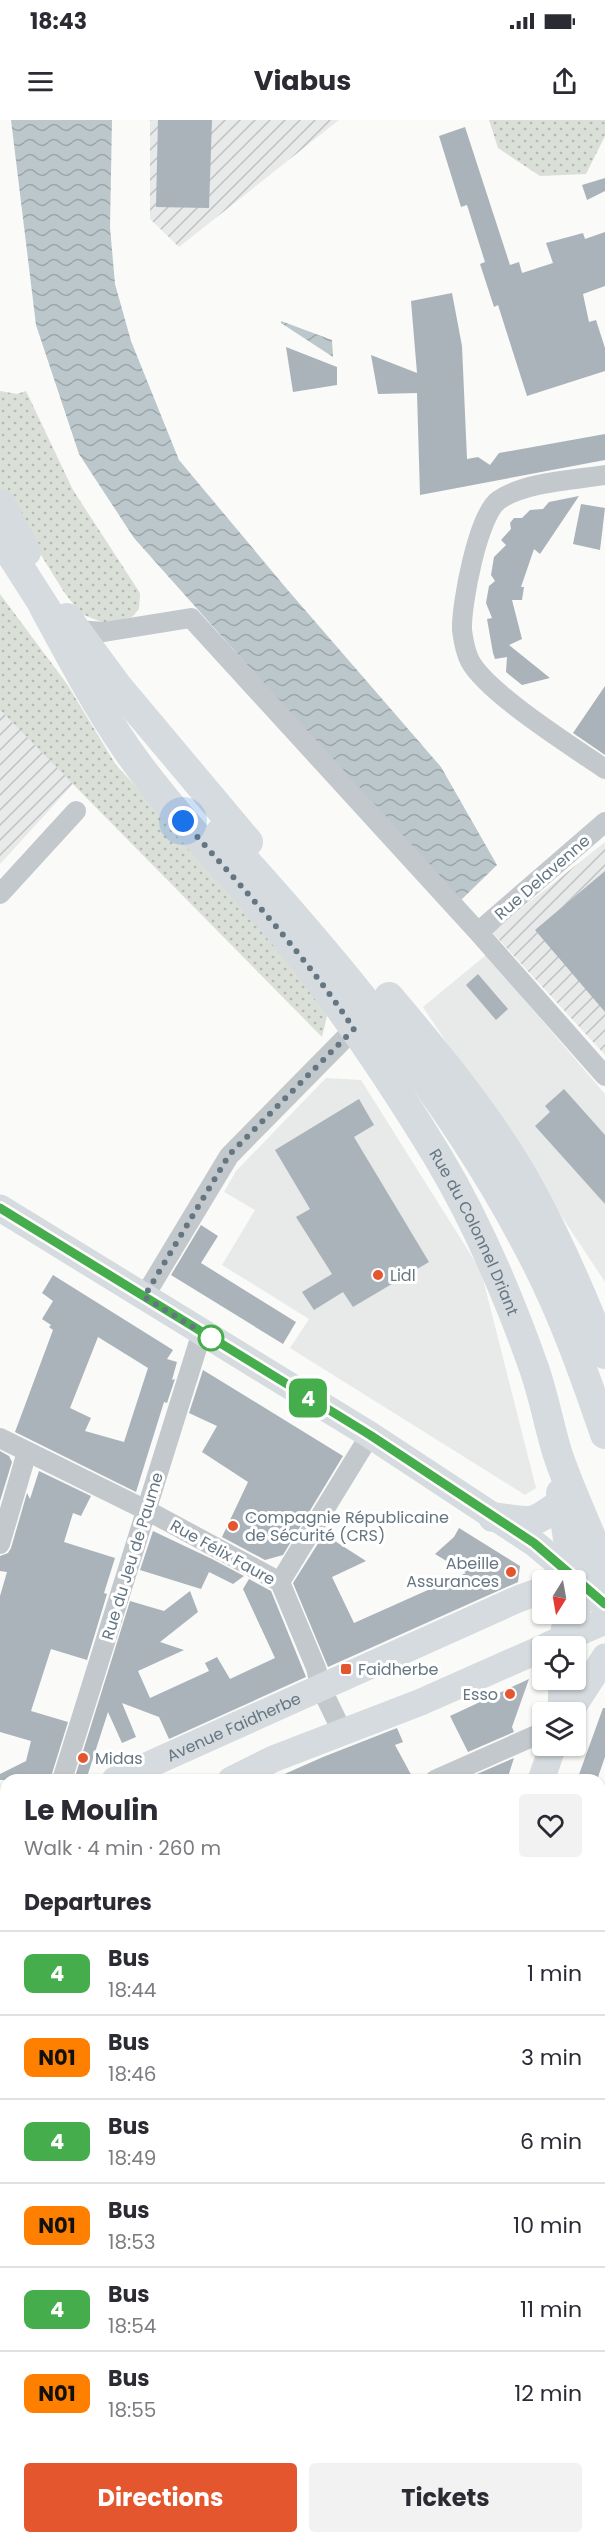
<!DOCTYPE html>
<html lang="en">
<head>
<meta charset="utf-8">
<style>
	body { margin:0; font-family:Poppins,sans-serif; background:#f2f2f3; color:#2b2b33; height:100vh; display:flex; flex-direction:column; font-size:22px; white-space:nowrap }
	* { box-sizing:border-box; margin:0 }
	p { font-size:20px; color:#7c7c81 }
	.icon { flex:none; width:33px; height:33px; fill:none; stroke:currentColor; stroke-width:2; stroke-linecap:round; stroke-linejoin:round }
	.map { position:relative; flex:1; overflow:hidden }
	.panel { position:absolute; left:0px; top:1654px; width:606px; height:770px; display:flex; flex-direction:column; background:#fff; border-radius:18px 18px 0 0; box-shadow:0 2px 4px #0004 }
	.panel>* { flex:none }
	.badge { padding:0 12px; border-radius:9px; font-size:21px; line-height:39px }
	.needle { width:39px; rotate:191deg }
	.controls { position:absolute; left:532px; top:1450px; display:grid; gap:12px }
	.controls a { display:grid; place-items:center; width:54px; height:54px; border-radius:6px; background:#fff; box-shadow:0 2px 4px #0004; font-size:30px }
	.you { position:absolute; width:30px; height:30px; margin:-15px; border:4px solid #fff; border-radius:50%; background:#1a73e8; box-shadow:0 0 0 9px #1a73e833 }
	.map>.badge { position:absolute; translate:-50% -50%; box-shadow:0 0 0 3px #fff }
	h2 { padding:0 24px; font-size:22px; line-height:54px }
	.round { display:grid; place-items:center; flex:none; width:63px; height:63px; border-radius:6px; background:#f2f2f3 }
	.head { display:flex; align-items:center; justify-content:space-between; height:102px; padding:0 24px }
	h1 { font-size:28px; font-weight:700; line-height:45px }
	.primary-button { display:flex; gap:12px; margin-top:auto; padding:12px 24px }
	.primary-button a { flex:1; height:69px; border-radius:6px; background:#e4572e; color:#fff; font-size:24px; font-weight:700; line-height:69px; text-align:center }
	.primary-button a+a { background:#f2f2f3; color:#2b2b33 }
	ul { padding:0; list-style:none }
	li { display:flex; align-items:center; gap:18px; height:84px; padding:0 24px; border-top:2px solid #e1e1e2 }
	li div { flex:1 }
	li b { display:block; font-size:22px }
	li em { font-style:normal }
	li .badge { min-width:66px; font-weight:700; text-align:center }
	.status { display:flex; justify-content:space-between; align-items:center; height:42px; padding:0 30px; background:#fff; direction:ltr }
	.status svg { height:16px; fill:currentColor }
	header { display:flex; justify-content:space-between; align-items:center; height:78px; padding:0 24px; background:#fff; font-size:27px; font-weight:700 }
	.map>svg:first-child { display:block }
	.built { fill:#e8e9e9 }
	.industrial { fill:url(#industrial-furrows) }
	.grass { fill:url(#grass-dots) }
	.water { fill:url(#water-waves) }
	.building { fill:#aab3b9; fill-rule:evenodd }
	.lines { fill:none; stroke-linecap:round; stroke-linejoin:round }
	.street { stroke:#c3c8cc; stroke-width:20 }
	.secondary { stroke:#d6dbdf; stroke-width:27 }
	.primary { stroke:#d6dbdf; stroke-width:30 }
	.line-casing { stroke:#fff; stroke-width:14 }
	.line { stroke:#45ad4c; stroke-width:9 }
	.walk { stroke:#657683; stroke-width:6; stroke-dasharray:0 10.8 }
	.poi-dot { fill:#e4572e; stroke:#fff; stroke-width:2 }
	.stop-dot { fill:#fff; stroke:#45ad4c; stroke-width:3 }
	.labels { text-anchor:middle; stroke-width:6; stroke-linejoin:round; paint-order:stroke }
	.street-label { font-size:16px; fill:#657683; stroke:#fff }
	.poi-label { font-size:16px; fill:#657683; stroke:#fff; text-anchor:start }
</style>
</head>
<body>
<div class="status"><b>18:43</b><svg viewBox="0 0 49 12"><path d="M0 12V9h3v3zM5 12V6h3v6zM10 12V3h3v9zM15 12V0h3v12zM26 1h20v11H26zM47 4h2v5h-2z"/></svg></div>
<header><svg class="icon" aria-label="menu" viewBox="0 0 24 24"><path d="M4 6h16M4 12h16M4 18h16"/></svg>Viabus<svg class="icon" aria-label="share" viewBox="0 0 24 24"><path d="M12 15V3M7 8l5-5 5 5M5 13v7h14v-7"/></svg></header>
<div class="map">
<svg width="605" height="2423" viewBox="0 0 605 2423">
	<defs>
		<pattern id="industrial-furrows" width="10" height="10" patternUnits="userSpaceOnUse" patternTransform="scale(1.5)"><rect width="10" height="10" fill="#e8e9e9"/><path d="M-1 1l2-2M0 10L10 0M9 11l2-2" fill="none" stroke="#c0c1c2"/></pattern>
		<pattern id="grass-dots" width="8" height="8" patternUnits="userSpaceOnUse" patternTransform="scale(1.5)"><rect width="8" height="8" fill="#dadfd7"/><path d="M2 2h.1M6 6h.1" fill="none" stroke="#b4b9b4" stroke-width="1.8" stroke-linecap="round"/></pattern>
		<pattern id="water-waves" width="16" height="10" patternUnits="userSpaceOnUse" patternTransform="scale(1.5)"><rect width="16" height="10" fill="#bbc7cb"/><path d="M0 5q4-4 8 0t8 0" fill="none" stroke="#9ca6aa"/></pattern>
	</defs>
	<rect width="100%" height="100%" fill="#fafaf8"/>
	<path class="built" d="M486,835l119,139v188l-182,-275z
		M326,958l35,2 120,191 55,217 -11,7 -235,-147 19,-29 -87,-54 33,-55 -31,-18 12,-21z"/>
	<path class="industrial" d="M150,0h189l-160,127 -29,-28z
		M0,590l74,73 -74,81z
		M605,722v213l-113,-123z"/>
	<path class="grass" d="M489,0h116v16l-19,38 -46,2 -42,-28z
		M0,271l17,3 9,-3 47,99 67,103 -1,16 -7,8 -25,7 -26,-10 -17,-22 -64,-103z
		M0,474l67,90 49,81 86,92 126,155 -6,25 -322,-327z"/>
	<path class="water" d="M11,0h101l-2,107 5,57 16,57 48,119 107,128 155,179 56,98 -38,37 -325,-364 -55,-84 -43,-129z
		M281,201l51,19 1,17 -52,-34z"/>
	<path class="building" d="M158,0h54l-3,88 -53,-1z
		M465,7l45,138 9,-3 3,11 31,-10 -7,-20 37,-10 2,6 20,-7v54l-22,8 6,28 7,-2 9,28v23l-78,25 -29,-91 -4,2 -14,-43 5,-2 -18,-57 -6,2 -22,-71z
		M605,58v13l-18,9 -5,-15z
		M452,173l10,53 5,113 11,-2 12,8 9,-12 106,-19v26l-185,35 -3,-102 -39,1 -7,-39 46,18 -6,-72z
		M286,227l51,20v18l-44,7z
		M579,376l-39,58 -6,-5 -13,38h3l-2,13h-10l10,39 -13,6 41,33 -28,7 -16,-13 1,-15 -12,2 -2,-6 -6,-34 5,-1 -6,-15 3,-17 6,-5 -4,-6 3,-18 12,-12 -5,-5 10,-11 -1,-6 4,-5h8l8,-8 13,-1 6,-7z
		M581,384l24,4 -5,42 -27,-6z
		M605,566v69l-32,-22z
		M605,751v141l-70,-82z
		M478,854l30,35 -12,11 -30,-35z
		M564,969l41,46v69l-70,-78 15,-14 -5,-6z
		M359,979l15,26 -20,12 75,125 -76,45 -10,-15 -29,18 -12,-18 30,-18 -36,-57 14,-8 -35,-59z
		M201,1105l17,11 -17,27 95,59 -13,22 -112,-69z
		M53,1155l120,75 -6,9 10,3 -5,18 3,-1 -8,24 -3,-1 -28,90 -121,-60 38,-102 -4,-3 2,-2 -9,-6 11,-18 -11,-8zM98,1217l50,31 -24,74 -39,-11 6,-13 -21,-10z
		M203,1250l140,86 -60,99 -18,5 -43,-23 26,-55 -46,-30 15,-26 -28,-13z
		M0,1331l9,5 3,6 -12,39z
		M39,1351l52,25 -10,20 -8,-3 -9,29 51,16 -11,35 3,1 -20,66 -36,-11 -20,62 37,11 -18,58h-50v-6l26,-13 5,-20 -31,-9v-136l7,-24 -7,-1v-15l8,-3 3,-5 16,-55 3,6z
		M459,1408l61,38 -2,16 -190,85 -35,-84 31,-49 42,27 -34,16 22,46 112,-50 -31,-19 19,-17z
		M153,1411l59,28 32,17 -11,8 -24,-12 -8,17 -61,-19z
		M249,1459l22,12 35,86 -137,62 -10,-22 -37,-14 14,34 -14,6 -14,-31 -22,68h-12l56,-179 34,10 26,-20 8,21 -38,30 24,8 -46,21 12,27 59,-27 -4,-8 12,-6 13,22 45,-21 -32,-69z
		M529,1559l-17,48 2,5 -46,20 -18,-36z
		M603,1588h2v49l-8,23h-20z
		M397,1608l6,14 -8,3 19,35h-143l52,-23z
		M514,1638l-7,22h-44z"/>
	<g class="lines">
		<path class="street" d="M605,355c-31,5 -80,7 -106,25 -21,14 -38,105 -37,130 1,8 4,23 8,31 17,32 103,86 135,108
			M77,510l27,2 87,-14 287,314 127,144
			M0,774l76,-83
			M478,812l127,-110
			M144,1177l85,-141 125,-127
			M0,1318l152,75 128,69 36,86 5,20 21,43
			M0,1424l27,-92
			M280,1462l90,-147
			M62,1660l140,-448
			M435,1660l108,-48
			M0,1832l6,3
			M600,1832l5,2
			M0,1918l6,13
			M600,2038l5,4
			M0,2133l6,-3
			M600,2283l5,7
			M0,2311l6,-5
			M600,2322l5,-2
			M0,2414l4,9
			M466,2418l1,5"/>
		<g class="secondary">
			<path d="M0,1088l370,227 164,108 49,41"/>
			<path d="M549,1525l56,-24"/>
			<path d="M561,1593l1,-33"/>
			<path d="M569,1593l36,-56"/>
			<path id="s1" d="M115,1660l403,-181 25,-9"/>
			<path d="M231,1660l42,-21 148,-57 122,-54"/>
			<path d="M541,1660l12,-34"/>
			<path d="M0,1712l6,-2"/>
			<path d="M0,1768l6,-3"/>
			<path d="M277,2423l2,-5"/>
		</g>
		<g class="primary">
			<path d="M0,384l26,48"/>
			<path d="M0,417l55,86"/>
			<path id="s2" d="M44,487c26,48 51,96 82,141 48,69 109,127 162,192 55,68 105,143 150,217 40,67 71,140 97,214 9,27 14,54 22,81 12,37 30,73 44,110l-11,27 -14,17"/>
			<path d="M67,498l50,68 131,156"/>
			<path d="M220,713c118,129 231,264 312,421 30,57 52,119 73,180"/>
			<path d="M389,877c49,58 98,117 136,183 31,55 57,115 80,174"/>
			<path d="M561,1373l11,72 30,36"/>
			<path d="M493,1397c38,5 37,10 68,-14"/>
			<path d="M564,1519l5,-25"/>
		</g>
	</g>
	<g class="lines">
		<defs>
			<path id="line" d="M0,1088l370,227 164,108 71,61"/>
		</defs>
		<use href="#line" class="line-casing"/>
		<use href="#line" class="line"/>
		<path class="walk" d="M183,701c60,67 121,133 171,208l-125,126 -85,142 67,41"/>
	</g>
	<g class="poi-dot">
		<circle cx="378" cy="1155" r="6"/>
		<circle cx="233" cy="1406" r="6"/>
		<circle cx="511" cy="1452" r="6"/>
		<rect x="340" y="1543" width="12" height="12" rx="3"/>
		<circle cx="510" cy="1574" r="6"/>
		<circle cx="83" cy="1638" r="6"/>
	</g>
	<circle class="stop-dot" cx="211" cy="1218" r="12"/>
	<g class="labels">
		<g class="street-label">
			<text transform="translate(542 757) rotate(-41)" y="6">Rue Delavenne</text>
			<text dy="6" stroke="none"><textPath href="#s2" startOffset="762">Rue du Colonnel Driant</textPath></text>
			<text transform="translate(223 1432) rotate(29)" y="6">Rue Félix Faure</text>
			<text transform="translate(132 1436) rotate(-73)" y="6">Rue du Jeu de Paume</text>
			<text dy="6" stroke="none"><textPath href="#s1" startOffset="130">Avenue Faidherbe</textPath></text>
		</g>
		<g class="poi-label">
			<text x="390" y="1161">Lidl</text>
			<text x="245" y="1403">Compagnie Républicaine<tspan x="245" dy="18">de Sécurité (CRS)</tspan></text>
			<text x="499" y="1449" text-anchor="end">Abeille<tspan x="499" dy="18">Assurances</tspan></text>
			<text x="358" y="1555">Faidherbe</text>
			<text x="498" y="1580" text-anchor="end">Esso</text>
			<text x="95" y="1644">Midas</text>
		</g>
	</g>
</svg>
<div class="controls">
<a><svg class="needle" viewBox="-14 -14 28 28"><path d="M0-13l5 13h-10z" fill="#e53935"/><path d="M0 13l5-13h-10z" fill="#7c7c81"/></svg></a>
<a><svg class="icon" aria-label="locate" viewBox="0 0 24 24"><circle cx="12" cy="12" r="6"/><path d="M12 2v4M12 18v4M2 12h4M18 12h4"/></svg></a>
<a><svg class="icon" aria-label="layers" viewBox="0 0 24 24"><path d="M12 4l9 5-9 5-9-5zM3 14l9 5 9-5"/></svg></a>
</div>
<div class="you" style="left:183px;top:701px"></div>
<b class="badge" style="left:308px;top:1278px;background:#45ad4c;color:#fff">4</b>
<section class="panel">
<div class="head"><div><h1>Le Moulin</h1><p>Walk · 4 min · 260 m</p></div><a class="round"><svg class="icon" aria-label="heart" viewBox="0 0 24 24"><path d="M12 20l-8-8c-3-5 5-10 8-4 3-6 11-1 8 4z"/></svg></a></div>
<h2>Departures</h2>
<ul>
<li><span class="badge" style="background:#45ad4c;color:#fff">4</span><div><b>Bus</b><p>18:44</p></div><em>1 min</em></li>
<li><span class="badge" style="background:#ff8000;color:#111">N01</span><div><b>Bus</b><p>18:46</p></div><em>3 min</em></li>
<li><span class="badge" style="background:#45ad4c;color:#fff">4</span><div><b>Bus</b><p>18:49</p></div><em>6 min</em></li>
<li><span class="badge" style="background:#ff8000;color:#111">N01</span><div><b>Bus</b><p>18:53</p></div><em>10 min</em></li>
<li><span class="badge" style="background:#45ad4c;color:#fff">4</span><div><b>Bus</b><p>18:54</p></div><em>11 min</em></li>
<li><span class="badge" style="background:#ff8000;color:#111">N01</span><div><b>Bus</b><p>18:55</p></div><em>12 min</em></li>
</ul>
<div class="primary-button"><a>Directions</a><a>Tickets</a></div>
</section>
</div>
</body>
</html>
